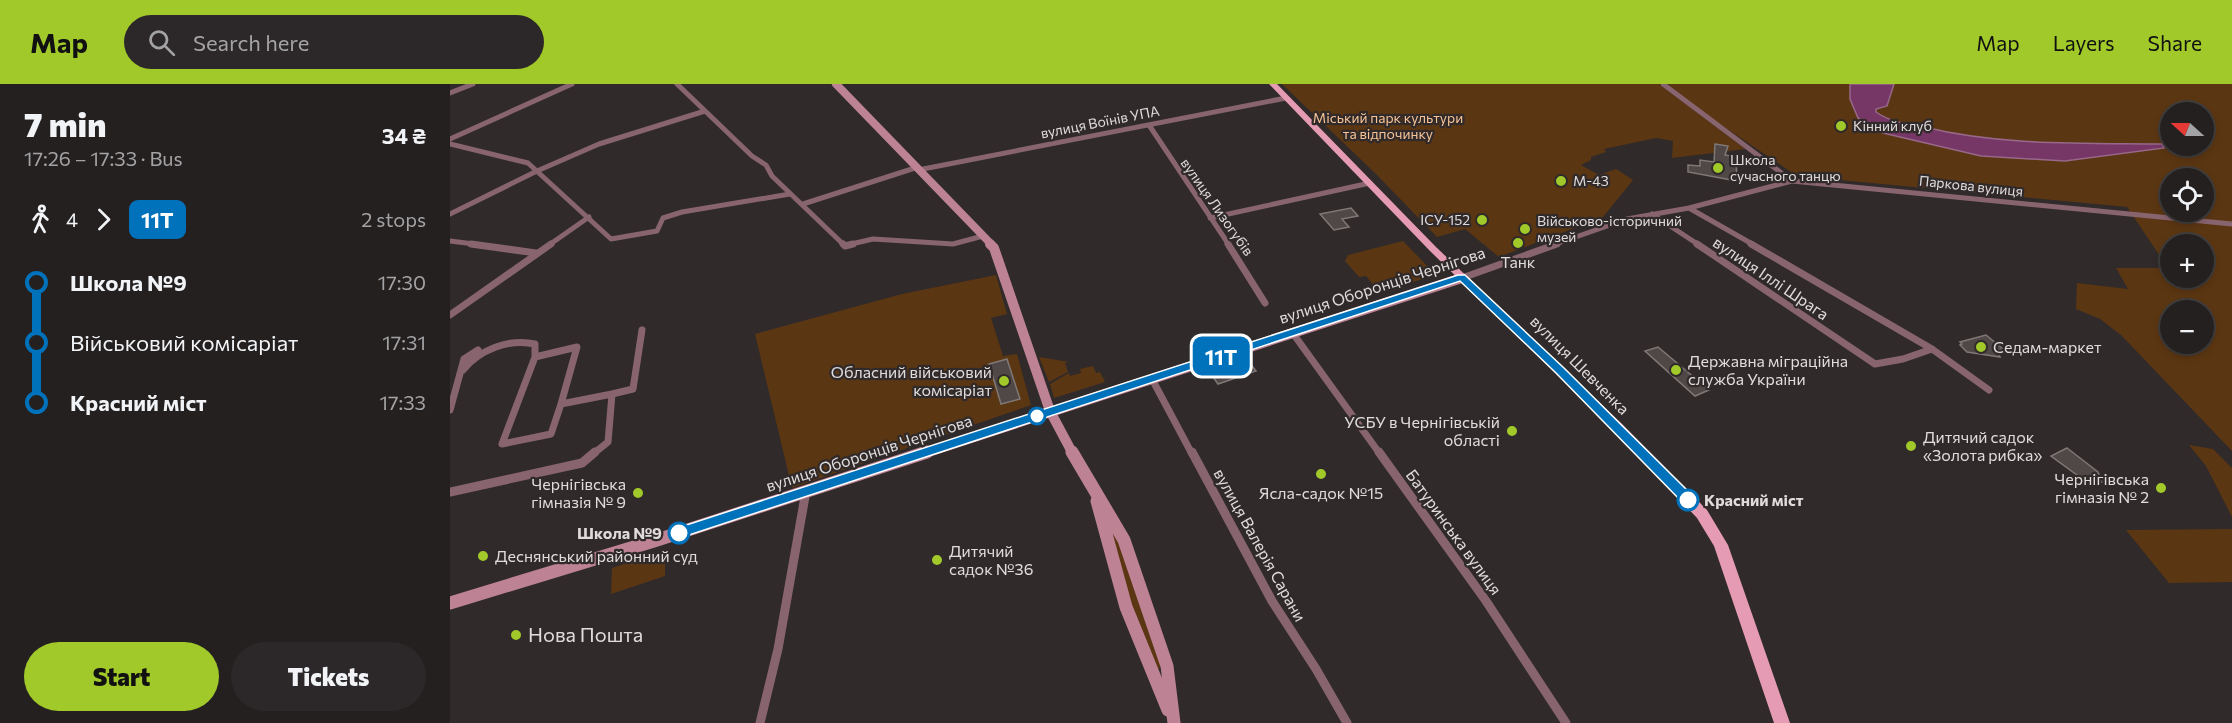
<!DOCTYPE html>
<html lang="en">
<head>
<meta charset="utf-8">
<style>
	body { margin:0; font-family:Commissioner,sans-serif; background:#2c2829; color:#f1f3f6; height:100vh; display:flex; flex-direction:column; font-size:22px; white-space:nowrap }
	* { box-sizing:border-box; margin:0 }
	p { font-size:20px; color:#a3a3a5 }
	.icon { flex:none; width:33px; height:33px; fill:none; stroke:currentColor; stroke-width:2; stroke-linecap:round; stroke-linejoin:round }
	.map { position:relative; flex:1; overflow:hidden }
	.details { display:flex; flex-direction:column; background:#242020; width:450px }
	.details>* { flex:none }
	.badge { padding:0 12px; border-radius:9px; font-size:21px; line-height:39px }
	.needle { width:39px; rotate:291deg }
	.controls { position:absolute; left:1710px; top:18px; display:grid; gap:12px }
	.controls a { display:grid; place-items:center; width:54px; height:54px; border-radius:50%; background:#242020; box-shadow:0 3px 9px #0003,0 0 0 2px #413e3e; font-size:30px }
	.map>.badge { position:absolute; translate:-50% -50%; box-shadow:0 0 0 3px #fff }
	.legs { display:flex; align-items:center; gap:9px; height:66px; padding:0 24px; font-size:20px }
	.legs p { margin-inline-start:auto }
	.head { display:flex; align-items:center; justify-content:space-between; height:102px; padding:0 24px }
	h1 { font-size:33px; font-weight:800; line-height:45px }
	.button { display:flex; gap:12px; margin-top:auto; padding:12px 24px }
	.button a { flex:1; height:69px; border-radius:36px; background:#a1c92a; color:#111; font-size:24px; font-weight:800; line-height:69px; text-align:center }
	.button a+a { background:#2c2829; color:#f1f3f6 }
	ul { padding:0 24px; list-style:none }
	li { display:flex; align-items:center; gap:21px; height:60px; font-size:22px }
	li i { display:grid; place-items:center; width:9px; height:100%; margin:0 8px; background:currentColor }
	li i::after { content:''; width:15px; height:15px; margin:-8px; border:4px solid; border-radius:50%; background:#242020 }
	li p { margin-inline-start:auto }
	li:first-child i { background:linear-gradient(#0000 50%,currentColor 0) }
	li:last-child i { background:linear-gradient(currentColor 50%,#0000 0) }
	header { display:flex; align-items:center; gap:36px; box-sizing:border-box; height:84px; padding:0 30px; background:#a1c92a; color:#111 }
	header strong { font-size:28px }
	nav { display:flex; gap:33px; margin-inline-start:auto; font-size:21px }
	.search { width:420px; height:54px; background:#2c2829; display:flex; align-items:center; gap:15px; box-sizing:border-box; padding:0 21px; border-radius:33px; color:#a3a3a5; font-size:22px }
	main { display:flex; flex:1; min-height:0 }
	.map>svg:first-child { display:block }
	.green { fill:#5b3612; fill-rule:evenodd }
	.water { fill:#773766; stroke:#976889; stroke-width:1.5 }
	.building { fill:#4f4846; stroke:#7f7876; stroke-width:1.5 }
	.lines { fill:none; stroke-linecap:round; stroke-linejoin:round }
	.street-far2 { stroke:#88646f; stroke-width:5 }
	.street-far1 { stroke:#88646f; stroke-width:7 }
	.street { stroke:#88646f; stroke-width:9 }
	.secondary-far2 { stroke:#bd8395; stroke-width:8 }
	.secondary-far1 { stroke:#bd8395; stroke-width:10 }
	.secondary { stroke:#bd8395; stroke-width:13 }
	.primary { fill:#e59bb3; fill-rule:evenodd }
	.line-1 { fill:#0072bc; stroke:#fff; stroke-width:1.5 }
	.poi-dot { fill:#a1c92a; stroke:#302a2a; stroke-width:2 }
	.stop-1-dot { fill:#fff; stroke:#0072bc; stroke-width:3 }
	.labels { text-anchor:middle; stroke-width:4.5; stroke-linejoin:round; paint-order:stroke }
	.far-park-label { font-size:14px; fill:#f6c296; stroke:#302a2a }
	.far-street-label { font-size:14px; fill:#e1dcdc; stroke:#302a2a }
	.far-poi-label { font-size:14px; fill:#e1dcdc; stroke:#302a2a; text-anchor:start }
	.poi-label { font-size:16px; fill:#e1dcdc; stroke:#302a2a; text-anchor:start }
	.street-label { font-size:16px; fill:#e1dcdc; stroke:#302a2a }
	.stop-label { font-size:16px; font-weight:bold; fill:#e1dcdc; stroke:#302a2a; text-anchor:start }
	.near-poi-label { font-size:20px; fill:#e1dcdc; stroke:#302a2a; text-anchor:start }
</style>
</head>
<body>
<header>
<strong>Map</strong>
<div class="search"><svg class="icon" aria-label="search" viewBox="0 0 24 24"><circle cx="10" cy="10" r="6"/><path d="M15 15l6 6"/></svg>Search here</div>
<nav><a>Map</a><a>Layers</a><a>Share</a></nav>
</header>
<main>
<section class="details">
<div class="head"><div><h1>7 min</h1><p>17:26 – 17:33 · Bus</p></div><b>34 ₴</b></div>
<div class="legs"><svg class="icon" aria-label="walk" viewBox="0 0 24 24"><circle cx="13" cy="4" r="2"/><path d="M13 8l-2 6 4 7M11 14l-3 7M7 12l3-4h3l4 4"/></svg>4<svg class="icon" aria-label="forward" viewBox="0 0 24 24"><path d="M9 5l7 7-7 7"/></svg><b class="badge" style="background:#0072bc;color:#fff">11Т</b><p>2 stops</p></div>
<ul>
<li><i style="color:#0072bc"></i><b>Школа №9</b><p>17:30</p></li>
<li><i style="color:#0072bc"></i><span>Військовий комісаріат</span><p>17:31</p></li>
<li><i style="color:#0072bc"></i><b>Красний міст</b><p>17:33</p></li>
</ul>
<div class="button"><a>Start</a><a>Tickets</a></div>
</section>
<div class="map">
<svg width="1782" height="639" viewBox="0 0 1782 639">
	<rect width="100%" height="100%" fill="#302a2a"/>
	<path class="green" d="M832,0h377l86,65 -73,9 1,-17 -17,-3 -52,11 2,3 -15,5v3l-10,5 18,10 17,-6 17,11 -30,37 -104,40 -34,-28 -28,8 -61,-63z
		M1218,0h182v15l8,19 123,38 84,5 99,-13 -3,-4c-79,-1 -159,2 -238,-17 -16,-4 -33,-5 -47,-15v-3l11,-3 7,-22h338v367l-111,-116 -21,-16 -24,-10 1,-26 51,6 -12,-21h52l-41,-61 -330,-31 -98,-66zM1720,28h34v34h-34zM1720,94h34v34h-34zM1720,160h34v34h-34zM1720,226h34v34h-34z
		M953,157l29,30 -6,7 -47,14 -13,-16 -7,1 -14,-16 3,-6z
		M546,191l11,39 -16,4 12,38 14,-2 14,51 -239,83 -37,-154 147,-40z
		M589,273l30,5 -4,1 3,9 -19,10z
		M643,282l3,7 4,-1 5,10 -51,16 -4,-14 19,-11 1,3 11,-3 -1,-4z
		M1739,361l24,4 19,19v49l-26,-51z
		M653,439l19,19 39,122 -2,5 -6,-2z
		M1782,445v53l-63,1 -43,-53z
		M215,467v25l-54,18 1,-26z"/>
	<path class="water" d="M1400,0h44l-7,22 -11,3v3c14,10 31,12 48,15 78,19 158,16 238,17l2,4 -99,13 -84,-5 -98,-23 -25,-15 -8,-19z"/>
	<path class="building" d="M1265,60l13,2 -3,9 11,2 1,24 -49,-9v-7l12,1v-6l14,2z
		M901,124l7,8 -16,3 7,8 -15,3 -14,-16z
		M1536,251l17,14 -6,1 3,7 -33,-5 -7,-7 2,-1 -2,-2z
		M1208,263l51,43 -14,6 -50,-45z
		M557,275l13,40 -19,5 -12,-40z
		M798,277l8,10 -38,13 -7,-10z
		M1617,364l31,24 4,10 -10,4 -41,-30z"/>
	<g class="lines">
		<path class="street-far2" d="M227,0l75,72 14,9 6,11 72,69
			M1213,0l129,97
			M0,9l23,-9
			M699,41l80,120
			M0,55l122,-55
			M0,60l78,19 83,76 46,-8 6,-13 19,-6 108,-18
			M468,86l368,-72
			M353,120l112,-36
			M1239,124l65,37
			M0,130l87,-43 62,-27 106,-33
			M1202,130l47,31
			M760,134l160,-35
			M0,157l32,4
			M99,161l40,-28
			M397,161l26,-6 80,5 30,-8
			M1103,161l74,-26 62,-11 103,-27 440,43"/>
		<path class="street-far1" d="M21,160l65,9
			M393,160l2,2 8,-2
			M778,160l37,59
			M1247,160l178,120 28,-5 29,-10
			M1301,160l181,105 57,41
			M1012,194l95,-34
			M0,231l101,-71
			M842,248l88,122
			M85,273l42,-10 -16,57 51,-10
			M13,286c16,-20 46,-32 72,-26v13l-33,87 49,-10 10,-30
			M702,295l40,75
			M0,326l14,-51 14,-9
			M143,370l15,-12 4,-48 21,-5 9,-59"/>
		<path class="street" d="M742,368l80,149 44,68 31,54
			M929,368l107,149 80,122
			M0,408l132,-29 13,-11
			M310,639l18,-74 28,-158"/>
		<path class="secondary-far2" d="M386,0l156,161"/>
		<path class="secondary-far1" d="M540,160l4,4 56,163 23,43
			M472,370l540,-176"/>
		<path class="secondary" d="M622,368l52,88 43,126 7,57
			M647,417l29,106 42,103
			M0,519l204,-62 273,-89"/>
		<path class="primary" d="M819,0h8l159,163 186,177 85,86 21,35 62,178h-16l-60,-177 -17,-28 -83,-88 -184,-179z"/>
	</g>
	<path class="line-1" d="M1008,191h7l99,93 129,128 2,4 -2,3h-10l-127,-130 -96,-92 -777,256h-9l-2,-4 2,-4z"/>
	<g class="poi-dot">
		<circle cx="1391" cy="42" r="6"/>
		<circle cx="1268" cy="84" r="6"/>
		<circle cx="1111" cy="97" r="6"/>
		<circle cx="1032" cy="136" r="6"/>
		<circle cx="1075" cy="145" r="6"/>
		<circle cx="1068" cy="159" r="6"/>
		<circle cx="1531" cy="263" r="6"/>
		<circle cx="1226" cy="286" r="6"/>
		<circle cx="554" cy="297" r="6"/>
		<circle cx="1062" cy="347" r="6"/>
		<circle cx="1461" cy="362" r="6"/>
		<circle cx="871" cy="390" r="6"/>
		<circle cx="1711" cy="404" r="6"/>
		<circle cx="188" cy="409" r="6"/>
		<circle cx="33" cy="472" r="6"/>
		<circle cx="487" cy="476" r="6"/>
		<circle cx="66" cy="551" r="6"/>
	</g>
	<g class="stop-1-dot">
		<circle cx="587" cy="332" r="8"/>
		<circle cx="1238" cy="416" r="10"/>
		<circle cx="229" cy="449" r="10"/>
	</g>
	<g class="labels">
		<g class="far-park-label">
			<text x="938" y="39">Міський парк культури<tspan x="938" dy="16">та відпочинку</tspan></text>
		</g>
		<g class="far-street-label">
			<text transform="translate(650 38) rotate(-11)" y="5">вулиця Воїнів УПА</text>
			<text transform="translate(1521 102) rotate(6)" y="5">Паркова вулиця</text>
			<text transform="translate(767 123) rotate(55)" y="5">вулиця Лизогубів</text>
		</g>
		<g class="far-poi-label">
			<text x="1403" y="47">Кінний клуб</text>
			<text x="1280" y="81">Школа<tspan x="1280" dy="16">сучасного танцю</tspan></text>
			<text x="1123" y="102">М-43</text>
			<text x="1020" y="141" text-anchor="end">ІСУ-152</text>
			<text x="1087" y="142">Військово-історичний<tspan x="1087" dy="16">музей</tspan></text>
		</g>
		<g class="poi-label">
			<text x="1068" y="184" text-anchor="middle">Танк</text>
			<text x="1543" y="269">Седам-маркет</text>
			<text x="1238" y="283">Державна міграційна<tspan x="1238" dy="18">служба України</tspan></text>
			<text x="542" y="294" text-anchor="end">Обласний військовий<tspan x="542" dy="18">комісаріат</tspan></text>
			<text x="1050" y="344" text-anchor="end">УСБУ в Чернігівській<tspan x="1050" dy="18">області</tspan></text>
			<text x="1473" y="359">Дитячий садок<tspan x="1473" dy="18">«Золота рибка»</tspan></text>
			<text x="1699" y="401" text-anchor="end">Чернігівська<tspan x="1699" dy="18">гімназія № 2</tspan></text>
			<text x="176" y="406" text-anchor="end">Чернігівська<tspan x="176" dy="18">гімназія № 9</tspan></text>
			<text x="871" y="415" text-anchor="middle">Ясла-садок №15</text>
			<text x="499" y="473">Дитячий<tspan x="499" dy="18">садок №36</tspan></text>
			<text x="45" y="478">Деснянський районний суд</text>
		</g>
		<g class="street-label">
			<text transform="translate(1321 194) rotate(34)" y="6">вулиця Іллі Шрага</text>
			<text transform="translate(932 201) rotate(-18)" y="6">вулиця Оборонців Чернігова</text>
			<text transform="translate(1130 281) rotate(45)" y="6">вулиця Шевченка</text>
			<text transform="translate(419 369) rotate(-18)" y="6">вулиця Оборонців Чернігова</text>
			<text transform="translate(1004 448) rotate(54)" y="6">Батуринська вулиця</text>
			<text transform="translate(810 461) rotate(61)" y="6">вулиця Валерія Сарани</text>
		</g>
		<g class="stop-label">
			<text x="1254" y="422">Красний міст</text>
			<text x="212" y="455" text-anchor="end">Школа №9</text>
		</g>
		<g class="near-poi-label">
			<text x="78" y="558">Нова Пошта</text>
		</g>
	</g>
</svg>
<div class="controls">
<a><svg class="needle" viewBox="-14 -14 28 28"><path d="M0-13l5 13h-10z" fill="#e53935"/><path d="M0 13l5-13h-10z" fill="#a3a3a5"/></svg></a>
<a><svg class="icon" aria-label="locate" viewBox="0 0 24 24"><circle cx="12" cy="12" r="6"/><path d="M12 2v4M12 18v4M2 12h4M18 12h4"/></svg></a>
<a>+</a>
<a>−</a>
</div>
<b class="badge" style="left:771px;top:272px;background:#0072bc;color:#fff">11Т</b>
</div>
</main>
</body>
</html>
